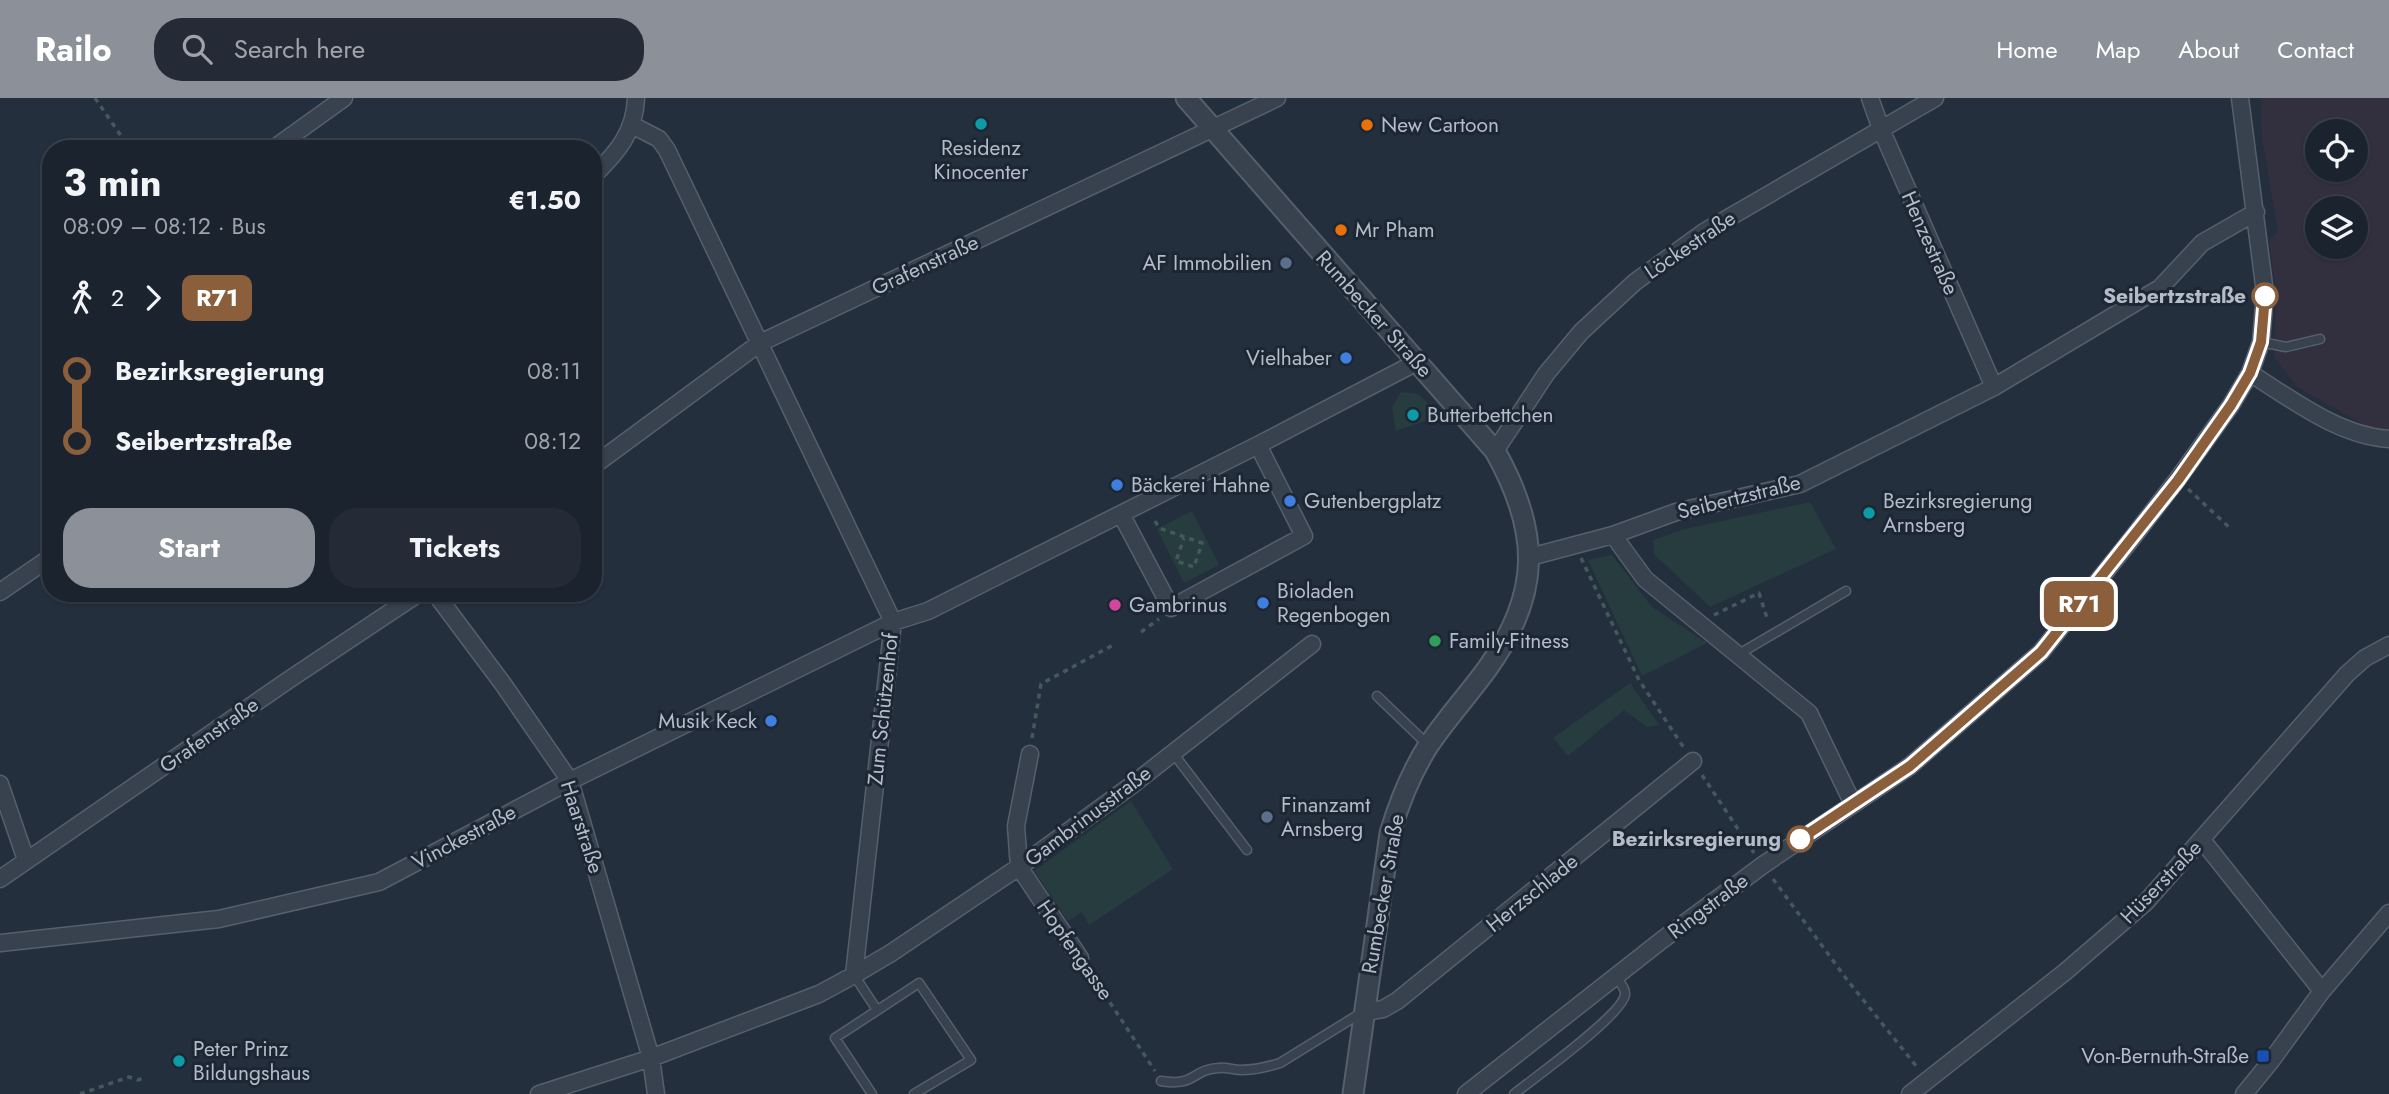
<!DOCTYPE html>
<html lang="en">
<head>
<meta charset="utf-8">
<style>
	body { margin:0; font-family:Jost,sans-serif; background:#242b36; color:#f1f3f6; height:100vh; display:flex; flex-direction:column; font-size:26px; white-space:nowrap }
	* { box-sizing:border-box; margin:0 }
	p { font-size:23px; color:#a0a4aa }
	.icon { flex:none; width:38px; height:38px; fill:none; stroke:currentColor; stroke-width:2; stroke-linecap:round; stroke-linejoin:round }
	.map { position:relative; flex:1; overflow:hidden }
	.drawer { position:absolute; left:42px; top:42px; width:560px; height:462px; display:flex; flex-direction:column; background:#1b232e; border-radius:28px; box-shadow:0 2px 5px #0004,0 0 0 2px #39404a }
	.drawer>* { flex:none }
	.badge { padding:0 14px; border-radius:10px; font-size:24px; line-height:46px }
	.fabs { position:absolute; left:2305px; top:21px; display:grid; gap:14px }
	.fabs a { display:grid; place-items:center; width:63px; height:63px; border-radius:50%; background:#1b232e; box-shadow:0 2px 5px #0004,0 0 0 2px #39404a; font-size:35px }
	.map>.badge { position:absolute; translate:-50% -50%; box-shadow:0 0 0 4px #fff }
	.legs { display:flex; align-items:center; gap:10px; height:77px; padding:0 21px; font-size:23px }
	.legs p { margin-inline-start:auto }
	.overview { display:flex; align-items:center; justify-content:space-between; height:119px; padding:0 21px }
	h1 { font-size:38px; font-weight:700; line-height:52px }
	.button { display:flex; gap:14px; margin-top:auto; padding:14px 21px }
	.button a { flex:1; height:80px; border-radius:28px; background:#8c9099; color:#fff; font-size:28px; font-weight:700; line-height:80px; text-align:center }
	.button a+a { background:#242b36; color:#f1f3f6 }
	ul { padding:0 21px; list-style:none }
	li { display:flex; align-items:center; gap:24px; height:70px; font-size:26px }
	li i { display:grid; place-items:center; width:10px; height:100%; margin:0 9px; background:currentColor }
	li i::after { content:''; width:18px; height:18px; margin:-9px; border:5px solid; border-radius:50%; background:#1b232e }
	li p { margin-inline-start:auto }
	li:first-child i { background:linear-gradient(#0000 50%,currentColor 0) }
	li:last-child i { background:linear-gradient(currentColor 50%,#0000 0) }
	header { display:flex; align-items:center; gap:42px; box-sizing:border-box; height:98px; padding:0 35px; background:#8c9099; color:#fff }
	header strong { font-size:33px }
	nav { display:flex; gap:38px; margin-inline-start:auto; font-size:24px }
	.search { width:490px; height:63px; background:#242b36; display:flex; align-items:center; gap:18px; box-sizing:border-box; padding:0 24px; border-radius:28px; color:#a0a4aa; font-size:26px }
	.map>svg:first-child { display:block }
	.medical { fill:#32303f; fill-rule:evenodd }
	.green { fill:#263c3f }
	.lines { fill:none; stroke-linecap:round; stroke-linejoin:round }
	.service-casing { stroke:#565f6c; stroke-width:11 }
	.minor-casing { stroke:#565f6c; stroke-width:19 }
	.tertiary-casing { stroke:#565f6c; stroke-width:23 }
	.path { stroke:#44595c; stroke-width:3.5; stroke-dasharray:5 5; stroke-linecap:butt }
	.service { stroke:#38414e; stroke-width:8 }
	.minor { stroke:#38414e; stroke-width:16 }
	.tertiary { stroke:#38414e; stroke-width:19 }
	.line-1-casing { stroke:#fff; stroke-width:16 }
	.line-1 { stroke:#8b5e3c; stroke-width:10 }
	.culture-dot { fill:#0f9aa8; stroke:#1d2633; stroke-width:2.5 }
	.food-dot { fill:#e8710a; stroke:#1d2633; stroke-width:2.5 }
	.service-dot { fill:#5c6f8a; stroke:#1d2633; stroke-width:2.5 }
	.stop-1-dot { fill:#fff; stroke:#8b5e3c; stroke-width:3.5 }
	.shop-dot { fill:#3f7fe0; stroke:#1d2633; stroke-width:2.5 }
	.hotel-dot { fill:#d1479c; stroke:#1d2633; stroke-width:2.5 }
	.leisure-dot { fill:#2e9e5b; stroke:#1d2633; stroke-width:2.5 }
	.transit-dot { fill:#1a4fb4; stroke:#1d2633; stroke-width:2.5 }
	.labels { text-anchor:middle; stroke-width:6; stroke-linejoin:round; paint-order:stroke }
	.poi-label { font-size:21px; fill:#b4bcc9; stroke:#1d2633; text-anchor:start }
	.street-label { font-size:21px; fill:#b4bcc9; stroke:#1d2633 }
	.stop-label { font-size:21px; font-weight:bold; fill:#b4bcc9; stroke:#1d2633; text-anchor:end }
</style>
</head>
<body>
<header>
<strong>Railo</strong>
<div class="search"><svg class="icon" aria-label="search" viewBox="0 0 24 24"><circle cx="10" cy="10" r="6"/><path d="M15 15l6 6"/></svg>Search here</div>
<nav><a>Home</a><a>Map</a><a>About</a><a>Contact</a></nav>
</header>
<div class="map">
<svg width="2389" height="996" viewBox="0 0 2389 996">
	<rect width="100%" height="100%" fill="#242f3e"/>
	<path class="medical" d="M2261,0h128v334l-16,-2 -77,-44 -22,-29 2,-61 -7,-57 9,-7 -16,-95zM2317,33h39v39h-39zM2317,110h39v39h-39z"/>
	<path class="green" d="M1401,294l17,2 20,19c-12,10 -27,12 -42,18l-4,-24z
		M1810,404l26,47 -126,58 -56,-53 -1,-14 32,-11z
		M1192,413l27,54 -35,18 -27,-54z
		M1612,457l40,52 55,36 -65,33 -54,-116z
		M1630,585l29,42 -12,2 -23,-17 -56,46 -15,-18z
		M1131,703l42,68 -84,56 -7,-13 -14,9 -34,-50z"/>
	<g class="lines">
		<defs>
			<path id="service" d="M2261,244l25,5 34,-8
				M1739,556l107,-63
				M1377,598l51,49
				M1173,655l74,97
				M854,877l23,35
				M1161,983c35,6 31,-12 58,-13 7,-1 15,2 22,2 14,0 26,-3 39,-7l81,-50
				M872,996l-37,-56 84,-55 52,77 -57,34
				M1514,996c20,-16 107,-78 111,-99 1,-7 -6,-13 -10,-19"/>
			<path id="minor" d="M1870,0l11,31 113,258
				M632,27l27,14 8,11 226,472 -39,353
				M273,51l71,-51
				M593,78c24,-23 42,-44 43,-78
				M2250,275c41,26 89,63 139,66
				M1495,353l51,-77 35,-42 54,-50 69,-50 231,-134
				M593,368l167,-123 517,-245
				M1121,416l50,94 133,-72 -46,-91
				M1613,437l32,44 164,134 44,91
				M1530,459l83,-22 63,-23 124,-28 194,-97 166,-99 42,-45 54,-31
				M0,494l51,-35
				M435,495l68,91 67,97 81,277 5,36
				M1030,656l-14,72 3,41 61,91
				M0,686l26,76
				M2202,742l120,151
				M0,781l290,-200 129,-86
				M0,845l219,-24 160,-37 191,-101 323,-159 35,-11 330,-166 159,-83
				M1364,914l19,-3 14,-8 296,-240
				M539,996l112,-36 168,-64 35,-19 37,-22 128,-86 113,-82 180,-141
				M1466,996l196,-154 101,-75 147,-99 131,-114 89,-111 47,-61 54,-75 19,-32 11,-31 4,-49 -25,-195
				M1910,996l155,-122 81,-70 201,-228 18,-16 24,-13
				M2244,996l27,-33 51,-70 67,-78"/>
			<path id="tertiary" d="M1186,0l309,353c45,80 47,142 -8,218 -19,26 -41,50 -59,77 -17,27 -29,57 -38,87l-37,261"/>
		</defs>
		<use href="#service" class="service-casing"/>
		<use href="#minor" class="minor-casing"/>
		<use href="#tertiary" class="tertiary-casing"/>
		<path class="path" d="M95,0l35,51
			M2188,391l42,39
			M1155,423l4,7 43,15 -8,24 -18,-6 8,-23
			M1581,460l58,122 45,68
			M1714,517l45,-22 9,28
			M1141,534l18,-13
			M1032,640l9,-54 74,-40
			M1702,677l52,78
			M1773,781l75,102 69,86
			M1088,871l67,102
			M80,996l49,-17 9,3 8,-3"/>
		<use href="#service" class="service"/>
		<use href="#minor" class="minor"/>
		<use href="#tertiary" class="tertiary"/>
	</g>
	<g class="lines">
		<defs>
			<path id="line-1" d="M1800,741l110,-73 131,-114 137,-172 53,-75 19,-32 11,-31 4,-46"/>
		</defs>
		<use href="#line-1" class="line-1-casing"/>
		<use href="#line-1" class="line-1"/>
	</g>
	<g class="culture-dot">
		<circle cx="981" cy="26" r="7"/>
		<circle cx="1413" cy="317" r="7"/>
		<circle cx="1869" cy="415" r="7"/>
		<circle cx="179" cy="963" r="7"/>
	</g>
	<g class="food-dot">
		<circle cx="1367" cy="27" r="7"/>
		<circle cx="1341" cy="132" r="7"/>
	</g>
	<g class="service-dot">
		<circle cx="1286" cy="165" r="7"/>
		<circle cx="1267" cy="719" r="7"/>
	</g>
	<g class="stop-1-dot">
		<circle cx="2265" cy="198" r="12"/>
		<circle cx="1800" cy="741" r="12"/>
	</g>
	<g class="shop-dot">
		<circle cx="1346" cy="260" r="7"/>
		<circle cx="1117" cy="387" r="7"/>
		<circle cx="1290" cy="403" r="7"/>
		<circle cx="1263" cy="505" r="7"/>
		<circle cx="771" cy="623" r="7"/>
	</g>
	<circle class="hotel-dot" cx="1115" cy="507" r="7"/>
	<circle class="leisure-dot" cx="1435" cy="543" r="7"/>
	<rect class="transit-dot" x="2256" y="951" width="14" height="14" rx="3.5"/>
	<g class="labels">
		<g class="poi-label">
			<text x="1381" y="34">New Cartoon</text>
			<text x="981" y="57" text-anchor="middle">Residenz<tspan x="981" dy="24">Kinocenter</tspan></text>
			<text x="1355" y="139">Mr Pham</text>
			<text x="1272" y="172" text-anchor="end">AF Immobilien</text>
			<text x="1332" y="267" text-anchor="end">Vielhaber</text>
			<text x="1427" y="324">Butterbettchen</text>
			<text x="1131" y="394">Bäckerei Hahne</text>
			<text x="1304" y="410">Gutenbergplatz</text>
			<text x="1883" y="410">Bezirksregierung<tspan x="1883" dy="24">Arnsberg</tspan></text>
			<text x="1277" y="500">Bioladen<tspan x="1277" dy="24">Regenbogen</tspan></text>
			<text x="1129" y="514">Gambrinus</text>
			<text x="1449" y="550">Family-Fitness</text>
			<text x="757" y="630" text-anchor="end">Musik Keck</text>
			<text x="1281" y="714">Finanzamt<tspan x="1281" dy="24">Arnsberg</tspan></text>
			<text x="193" y="958">Peter Prinz<tspan x="193" dy="24">Bildungshaus</tspan></text>
			<text x="2249" y="965" text-anchor="end">Von-Bernuth-Straße</text>
		</g>
		<g class="street-label">
			<text transform="translate(1930 145) rotate(66)" y="7">Henzestraße</text>
			<text transform="translate(1690 147) rotate(-34)" y="7">Löckestraße</text>
			<text transform="translate(925 167) rotate(-25)" y="7">Grafenstraße</text>
			<text transform="translate(1374 216) rotate(48)" y="7">Rumbecker Straße</text>
			<text transform="translate(1739 399) rotate(-14)" y="7">Seibertzstraße</text>
			<text transform="translate(883 611) rotate(-84)" y="7">Zum Schützenhof</text>
			<text transform="translate(209 637) rotate(-35)" y="7">Grafenstraße</text>
			<text transform="translate(1088 718) rotate(-37)" y="7">Gambrinusstraße</text>
			<text transform="translate(582 729) rotate(72)" y="7">Haarstraße</text>
			<text transform="translate(464 739) rotate(-28)" y="7">Vinckestraße</text>
			<text transform="translate(2161 784) rotate(-46)" y="7">Hüserstraße</text>
			<text transform="translate(1532 795) rotate(-39)" y="7">Herzschlade</text>
			<text transform="translate(1383 796) rotate(-80)" y="7">Rumbecker Straße</text>
			<text transform="translate(1708 808) rotate(-37)" y="7">Ringstraße</text>
			<text transform="translate(1075 852) rotate(55)" y="7">Hopfengasse</text>
		</g>
		<g class="stop-label">
			<text x="2246" y="205">Seibertzstraße</text>
			<text x="1781" y="748">Bezirksregierung</text>
		</g>
	</g>
</svg>
<div class="fabs">
<a><svg class="icon" aria-label="locate" viewBox="0 0 24 24"><circle cx="12" cy="12" r="6"/><path d="M12 2v4M12 18v4M2 12h4M18 12h4"/></svg></a>
<a><svg class="icon" aria-label="layers" viewBox="0 0 24 24"><path d="M12 4l9 5-9 5-9-5zM3 14l9 5 9-5"/></svg></a>
</div>
<b class="badge" style="left:2079px;top:506px;background:#8b5e3c;color:#fff">R71</b>
<section class="drawer">
<div class="overview"><div><h1>3 min</h1><p>08:09 – 08:12 · Bus</p></div><b>€1.50</b></div>
<div class="legs"><svg class="icon" aria-label="walk" viewBox="0 0 24 24"><circle cx="13" cy="4" r="2"/><path d="M13 8l-2 6 4 7M11 14l-3 7M7 12l3-4h3l4 4"/></svg>2<svg class="icon" aria-label="forward" viewBox="0 0 24 24"><path d="M9 5l7 7-7 7"/></svg><b class="badge" style="background:#8b5e3c;color:#fff">R71</b></div>
<ul>
<li><i style="color:#8b5e3c"></i><b>Bezirksregierung</b><p>08:11</p></li>
<li><i style="color:#8b5e3c"></i><b>Seibertzstraße</b><p>08:12</p></li>
</ul>
<div class="button"><a>Start</a><a>Tickets</a></div>
</section>
</div>
</body>
</html>
